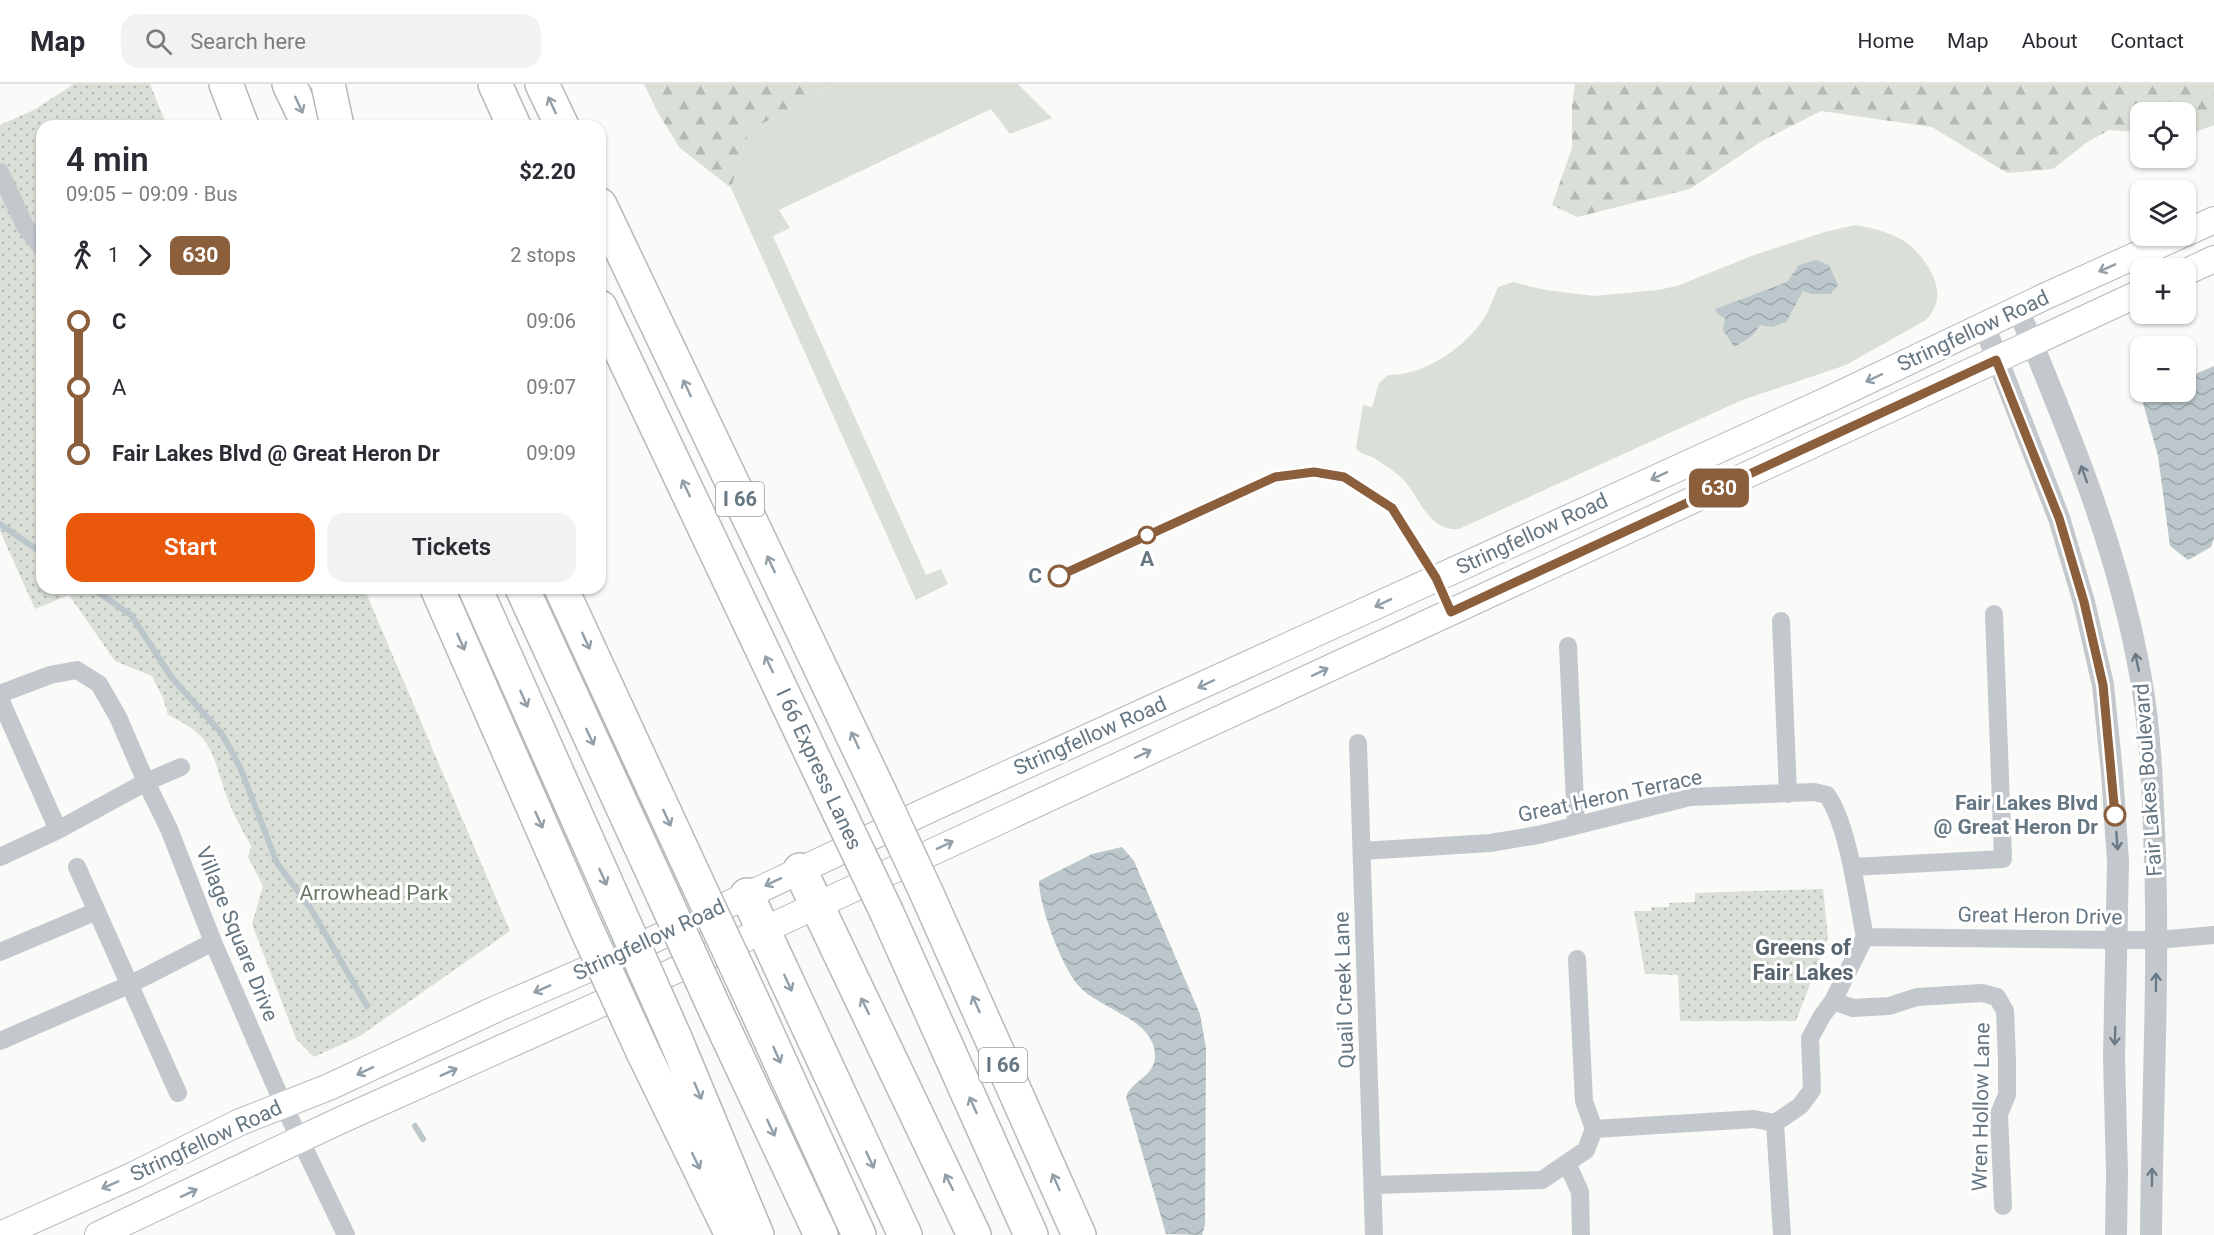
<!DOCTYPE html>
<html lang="en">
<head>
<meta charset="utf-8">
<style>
	body { margin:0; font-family:Roboto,sans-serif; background:#f2f2f3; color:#2b2b33; height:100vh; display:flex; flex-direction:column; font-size:22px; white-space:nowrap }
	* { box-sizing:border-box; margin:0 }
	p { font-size:20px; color:#7c7c81 }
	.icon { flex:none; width:33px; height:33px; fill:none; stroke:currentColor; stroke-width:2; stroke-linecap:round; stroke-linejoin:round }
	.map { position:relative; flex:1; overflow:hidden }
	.sheet { position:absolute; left:36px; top:36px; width:570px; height:474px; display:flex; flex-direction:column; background:#fff; border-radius:18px; box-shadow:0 2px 4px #0004 }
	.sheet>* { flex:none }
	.badge { padding:0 12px; border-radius:9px; font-size:21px; line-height:39px }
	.tools { position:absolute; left:2130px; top:18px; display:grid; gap:12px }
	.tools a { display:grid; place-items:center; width:66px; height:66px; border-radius:12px; background:#fff; box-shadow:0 2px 4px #0004; font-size:30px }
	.map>.badge { position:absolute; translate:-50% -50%; box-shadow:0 0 0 3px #fff }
	.legs { display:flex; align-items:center; gap:9px; height:66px; padding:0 30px; font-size:20px }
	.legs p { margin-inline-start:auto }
	.headline { display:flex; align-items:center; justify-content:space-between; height:102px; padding:0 30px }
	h1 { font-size:33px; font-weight:600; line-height:45px }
	.primary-button { display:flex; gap:12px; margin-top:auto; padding:12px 30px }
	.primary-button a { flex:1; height:69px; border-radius:18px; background:#ea580c; color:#fff; font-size:24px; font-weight:600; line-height:69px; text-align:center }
	.primary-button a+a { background:#f2f2f3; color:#2b2b33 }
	ul { padding:0 30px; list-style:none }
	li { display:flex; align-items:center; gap:21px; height:66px; font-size:22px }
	li i { display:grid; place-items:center; width:9px; height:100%; margin:0 8px; background:currentColor }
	li i::after { content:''; width:15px; height:15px; margin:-8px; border:4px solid; border-radius:50%; background:#fff }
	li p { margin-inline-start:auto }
	li:first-child i { background:linear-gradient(#0000 50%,currentColor 0) }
	li:last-child i { background:linear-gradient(currentColor 50%,#0000 0) }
	header { display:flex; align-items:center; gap:36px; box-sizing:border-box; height:84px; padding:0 30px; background:#fff; border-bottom:2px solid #e1e1e2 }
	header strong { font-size:28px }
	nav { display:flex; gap:33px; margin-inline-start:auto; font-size:21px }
	.search { width:420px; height:54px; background:#f2f2f3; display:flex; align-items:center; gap:15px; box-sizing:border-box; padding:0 21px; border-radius:18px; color:#7c7c81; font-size:22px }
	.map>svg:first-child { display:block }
	.grass { fill:#dadfd7 }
	.forest { fill:url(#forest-firs) }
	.park { fill:url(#park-dots) }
	.water { fill:url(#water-waves) }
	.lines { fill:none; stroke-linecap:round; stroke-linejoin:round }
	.stream { stroke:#bbc7cb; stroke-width:6 }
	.secondary-casing { stroke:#b3babf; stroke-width:28 }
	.motorway-casing { stroke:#b4b9bd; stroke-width:36 }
	.minor { stroke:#c3c8cc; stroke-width:18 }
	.tertiary { stroke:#c3c8cc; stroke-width:22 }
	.secondary { stroke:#fff; stroke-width:26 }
	.motorway { stroke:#fff; stroke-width:33 }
	.motorway-bridge-casing { stroke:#b4b9bd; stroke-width:36; stroke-linecap:butt }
	.motorway-bridge { stroke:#fff; stroke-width:33 }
	.oneway { stroke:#939fa8 }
	.oneway2 { stroke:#6a7a87 }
	.line-1-casing { stroke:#fff; stroke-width:14 }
	.line-1 { stroke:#8b5e3c; stroke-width:9 }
	.stop-1-dot { fill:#fff; stroke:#8b5e3c; stroke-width:3 }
	.labels { text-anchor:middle; stroke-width:6; stroke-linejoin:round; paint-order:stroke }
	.shield { fill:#fff; stroke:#939fa8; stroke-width:1.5 }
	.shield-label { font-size:20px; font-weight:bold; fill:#657683 }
	.street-label { font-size:21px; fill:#657683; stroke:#fff }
	.stop-label { font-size:21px; font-weight:bold; fill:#657683; stroke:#fff; text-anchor:end }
	.park-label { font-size:21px; fill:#687a64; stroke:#fff }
	.neighbourhood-label { font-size:22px; font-weight:bold; fill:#57646e; stroke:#fff }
</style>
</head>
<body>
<header>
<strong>Map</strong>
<div class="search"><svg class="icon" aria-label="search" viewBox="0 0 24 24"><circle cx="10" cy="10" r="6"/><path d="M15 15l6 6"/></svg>Search here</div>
<nav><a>Home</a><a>Map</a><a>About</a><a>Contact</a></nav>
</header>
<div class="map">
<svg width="2214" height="1151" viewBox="0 0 2214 1151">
	<defs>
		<pattern id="forest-firs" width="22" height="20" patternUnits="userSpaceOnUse" patternTransform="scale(1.5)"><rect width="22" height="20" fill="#dadfd7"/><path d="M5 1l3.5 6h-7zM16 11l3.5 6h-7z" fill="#b4b9b4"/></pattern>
		<pattern id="park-dots" width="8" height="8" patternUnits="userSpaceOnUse" patternTransform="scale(1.5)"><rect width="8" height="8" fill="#dadfd7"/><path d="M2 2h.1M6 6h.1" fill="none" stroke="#b4b9b4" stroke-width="1.8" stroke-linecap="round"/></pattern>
		<pattern id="water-waves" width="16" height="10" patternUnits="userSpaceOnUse" patternTransform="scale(1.5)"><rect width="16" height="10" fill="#bbc7cb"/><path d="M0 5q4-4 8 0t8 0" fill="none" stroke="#9ca6aa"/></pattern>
	</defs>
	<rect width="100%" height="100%" fill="#fafaf8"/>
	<path class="grass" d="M834,0h184l34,34 -42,16 -19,-25 -212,101 11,18 -17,8 153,339 15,-6 7,15 -32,16 -185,-412 18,-57z
		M1855,141c18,3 34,7 49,16 16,10 37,39 33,59 -2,8 -6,14 -11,20l-80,45 -104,35 -283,129c-30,3 -39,-31 -56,-50 -9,-8 -21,-16 -31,-22 -6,-3 -12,-3 -16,-9l7,-43 9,2 7,-24 9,-8c33,1 72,-24 92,-51 8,-10 13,-25 18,-37l15,-5 32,8 49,6 64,-6 19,-4 77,-31 71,-23z"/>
	<path class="forest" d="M644,0h190l-85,47 -18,57 -51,-40 -22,-35z
		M1575,0h639v41l-24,9h-4v-22h-46v20l-31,-2 -23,13 -33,26 -46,4 -75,-46 -111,-16 -59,30 -72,48 -113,28 -25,-12 20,-57v-43z"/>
	<path class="park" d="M74,0h76l17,42h-125v462h322l146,343 -150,105 -46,21 -18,-18 -44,-115 11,-38 -15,-29 3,-11c-8,-15 -17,-30 -23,-46 -17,-45 -11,-62 -60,-85l-5,-17 -11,-22 -37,-15 -46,-66 -34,14 -35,-78v-406l34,-15z
		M1823,805l5,48 -32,84h-116l-2,-46 -33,-1 -11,-63h17v-4h18v-4l26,-1v-9z"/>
	<path class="water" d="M1816,176l13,5 9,20 -7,9h-20l-8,-3 -17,31 -14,5 -12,-2 -8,11 -18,11 -11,-17 2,-12 -6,-3 -4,-6 72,-27 12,-17z
		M2214,282v172l-3,9 -23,13 -18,-14 -12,-90 -15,-53 12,-11h31v-14z
		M1122,763l12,14 66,153 6,34 -1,177 -3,10 -36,-1 -40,-137c6,-17 28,-20 29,-40 1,-39 -57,-47 -78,-73 -16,-20 -38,-78 -38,-103l53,-27z"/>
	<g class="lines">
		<path class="stream" d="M0,440l42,29
			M92,504l39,27 41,63 50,56 18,33 37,96 34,46 56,97
			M415,1042l8,13"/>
		<defs>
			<path id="secondary" d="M2186,149l28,-13
				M2186,188l28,-13
				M0,1151l134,-60 106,-53 89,-35 167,-78 127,-55 303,-143 908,-414 214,-102 131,-59
				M98,1151l241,-114 373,-167 1428,-661"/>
			<path id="motorway" d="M226,0l16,42
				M289,0l20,42
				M495,0l19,42
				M542,0l20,42
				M600,121l280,588
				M600,223l239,505
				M437,504l150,342
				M475,504l145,326
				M522,504l141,307
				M561,504l135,292
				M800,786l174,365
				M927,810l152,341
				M747,811l158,340
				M887,829l144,322
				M753,918l106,233
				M719,934l102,217
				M675,954l82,197
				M643,968l89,183"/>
		</defs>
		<use href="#secondary" class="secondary-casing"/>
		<use href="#motorway" class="motorway-casing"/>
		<path class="minor" d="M0,88l25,54 17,22
			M1781,537l7,173
			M1568,562l8,179
			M0,610l50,-19 27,-5 22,14 19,33 28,65 23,47 44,113 70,162 63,131
			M0,615l58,131
			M1358,659l16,492
			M1362,767l128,-8 48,-8 152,-38 124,-5 13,3c22,32 30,103 38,142
			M0,773l58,-27 88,-48 35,-15
			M77,783l101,226
			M1852,783l151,-8 -9,-245
			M1865,853l253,3h39l57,-5
			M0,868l97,-41
			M1577,875l7,142 10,28
			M1833,917l20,7 36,-2 28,-9 65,-4 15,4 8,14 2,48v36l-8,19 4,92
			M0,957l131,-57 82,-42
			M1775,1039l7,112
			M1567,1079l13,29 1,43
			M1373,1101l169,-5 44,-30 8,-21 160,-10 21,4 25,-17 12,-16 -2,-52 12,-22 11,-15 32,-64"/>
		<path class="tertiary" d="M2018,225c50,120 101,241 123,370 9,50 11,101 13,151 6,135 -2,270 -3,405
			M1984,241l75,193 25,84 19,83 9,88 6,89 -4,194 3,118 -1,61"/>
		<use href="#secondary" class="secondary"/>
		<use href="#motorway" class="motorway"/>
		<defs>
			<path id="motorway-bridge" d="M328,0l9,42
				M880,709l47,101
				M839,728l48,101
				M696,796l57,122
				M663,811l56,123
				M620,830l55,124
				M587,846l56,122"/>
		</defs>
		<use href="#motorway-bridge" class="motorway-bridge-casing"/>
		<use href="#motorway-bridge" class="motorway-bridge"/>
	</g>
	<defs><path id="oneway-shaft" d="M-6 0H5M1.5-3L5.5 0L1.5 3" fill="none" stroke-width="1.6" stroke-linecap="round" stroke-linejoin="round" transform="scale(1.5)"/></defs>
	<g class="oneway">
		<use href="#oneway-shaft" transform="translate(299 21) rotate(65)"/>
		<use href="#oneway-shaft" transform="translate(552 21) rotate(-115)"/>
		<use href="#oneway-shaft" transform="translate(2107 184) rotate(156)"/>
		<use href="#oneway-shaft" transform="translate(1874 294) rotate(155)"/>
		<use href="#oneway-shaft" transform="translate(687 304) rotate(-115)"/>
		<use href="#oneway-shaft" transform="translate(1659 392) rotate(155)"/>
		<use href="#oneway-shaft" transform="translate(686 404) rotate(-115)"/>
		<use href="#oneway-shaft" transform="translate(771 480) rotate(-115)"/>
		<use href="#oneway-shaft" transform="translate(1383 519) rotate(155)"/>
		<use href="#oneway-shaft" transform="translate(586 557) rotate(65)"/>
		<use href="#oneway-shaft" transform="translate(461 558) rotate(66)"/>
		<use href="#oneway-shaft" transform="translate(769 580) rotate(-115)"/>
		<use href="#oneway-shaft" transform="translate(1320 588) rotate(-25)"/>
		<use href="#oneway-shaft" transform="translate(1206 600) rotate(155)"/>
		<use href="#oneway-shaft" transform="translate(524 615) rotate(66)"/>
		<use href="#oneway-shaft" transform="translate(590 653) rotate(65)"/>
		<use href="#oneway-shaft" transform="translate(855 656) rotate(-115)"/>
		<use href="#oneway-shaft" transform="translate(1143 670) rotate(-25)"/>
		<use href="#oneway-shaft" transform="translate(667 734) rotate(65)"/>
		<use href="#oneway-shaft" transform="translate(539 736) rotate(66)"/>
		<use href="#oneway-shaft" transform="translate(945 761) rotate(-25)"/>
		<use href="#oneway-shaft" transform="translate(603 793) rotate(66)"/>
		<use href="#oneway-shaft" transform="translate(773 798) rotate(155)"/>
		<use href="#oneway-shaft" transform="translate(788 899) rotate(65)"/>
		<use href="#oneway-shaft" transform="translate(542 905) rotate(156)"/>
		<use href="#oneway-shaft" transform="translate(976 920) rotate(-114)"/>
		<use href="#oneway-shaft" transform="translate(865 922) rotate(-116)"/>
		<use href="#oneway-shaft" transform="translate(777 971) rotate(66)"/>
		<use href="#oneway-shaft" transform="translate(365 987) rotate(155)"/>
		<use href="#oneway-shaft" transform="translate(449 988) rotate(-24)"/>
		<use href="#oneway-shaft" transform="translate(698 1007) rotate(67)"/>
		<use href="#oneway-shaft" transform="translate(973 1021) rotate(-114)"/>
		<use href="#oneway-shaft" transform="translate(771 1044) rotate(65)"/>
		<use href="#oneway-shaft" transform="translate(870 1076) rotate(65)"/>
		<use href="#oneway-shaft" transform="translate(696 1077) rotate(64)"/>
		<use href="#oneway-shaft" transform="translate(949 1098) rotate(-116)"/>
		<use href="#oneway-shaft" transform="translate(1056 1098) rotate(-114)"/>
		<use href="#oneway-shaft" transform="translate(110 1101) rotate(156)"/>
		<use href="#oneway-shaft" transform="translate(189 1109) rotate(-25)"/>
	</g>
	<g class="oneway2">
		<use href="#oneway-shaft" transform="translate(2084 390) rotate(-110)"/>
		<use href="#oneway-shaft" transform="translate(2137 578) rotate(-102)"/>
		<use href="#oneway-shaft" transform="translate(2117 757) rotate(86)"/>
		<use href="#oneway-shaft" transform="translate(2156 898) rotate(-89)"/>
		<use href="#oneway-shaft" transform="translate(2115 952) rotate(92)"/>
		<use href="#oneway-shaft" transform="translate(2152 1093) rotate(-89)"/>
	</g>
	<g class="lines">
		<defs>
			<path id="line-1" d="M1059,492l216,-99 39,-5 30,5 48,31 44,70 15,34 545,-252 63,158 25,84 19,83 12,130"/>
		</defs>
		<use href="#line-1" class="line-1-casing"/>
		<use href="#line-1" class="line-1"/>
	</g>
	<g class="stop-1-dot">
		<circle cx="1147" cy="451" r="8"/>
		<circle cx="1059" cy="492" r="10"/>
		<circle cx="2115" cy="731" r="10"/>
	</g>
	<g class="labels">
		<g class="shield">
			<rect x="716" y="398" width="48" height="34" rx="4.5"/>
			<rect x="979" y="964" width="48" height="34" rx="4.5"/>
		</g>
		<g class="shield-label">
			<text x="740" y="422">I 66</text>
			<text x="1003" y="988">I 66</text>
		</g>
		<g class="street-label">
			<text transform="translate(1973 247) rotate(-25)" y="7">Stringfellow Road</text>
			<text transform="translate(1532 450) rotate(-25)" y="7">Stringfellow Road</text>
			<text transform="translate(1090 652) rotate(-24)" y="7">Stringfellow Road</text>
			<text transform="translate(819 685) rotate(65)" y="7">I 66 Express Lanes</text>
			<text transform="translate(2148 696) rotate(-94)" y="7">Fair Lakes Boulevard</text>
			<text transform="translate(1610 712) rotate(-12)" y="7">Great Heron Terrace</text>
			<text transform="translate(2040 832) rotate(1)" y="7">Great Heron Drive</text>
			<text transform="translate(237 850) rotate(68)" y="7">Village Square Drive</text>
			<text transform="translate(649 856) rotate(-25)" y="7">Stringfellow Road</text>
			<text transform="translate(1344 906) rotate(-92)" y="7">Quail Creek Lane</text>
			<text transform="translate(1981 1023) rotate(-89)" y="7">Wren Hollow Lane</text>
			<text transform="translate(206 1057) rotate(-25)" y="7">Stringfellow Road</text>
		</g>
		<g class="stop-label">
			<text x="1147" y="482" text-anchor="middle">A</text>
			<text x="1042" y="499">C</text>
			<text x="2098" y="726">Fair Lakes Blvd<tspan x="2098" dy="24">@ Great Heron Dr</tspan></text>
		</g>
		<g class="park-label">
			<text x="374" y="816">Arrowhead Park</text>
		</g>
		<g class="neighbourhood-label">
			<text x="1803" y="871">Greens of<tspan x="1803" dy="25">Fair Lakes</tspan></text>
		</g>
	</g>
</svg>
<div class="tools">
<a><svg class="icon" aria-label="locate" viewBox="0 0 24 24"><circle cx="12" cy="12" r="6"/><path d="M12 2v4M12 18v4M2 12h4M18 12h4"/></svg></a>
<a><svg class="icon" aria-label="layers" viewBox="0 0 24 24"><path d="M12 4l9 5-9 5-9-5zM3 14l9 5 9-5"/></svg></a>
<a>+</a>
<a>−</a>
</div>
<b class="badge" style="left:1719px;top:404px;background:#8b5e3c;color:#fff">630</b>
<section class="sheet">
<div class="headline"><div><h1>4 min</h1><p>09:05 – 09:09 · Bus</p></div><b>$2.20</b></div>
<div class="legs"><svg class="icon" aria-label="walk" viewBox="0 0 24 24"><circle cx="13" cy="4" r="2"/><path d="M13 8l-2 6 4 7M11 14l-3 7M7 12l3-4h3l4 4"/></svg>1<svg class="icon" aria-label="forward" viewBox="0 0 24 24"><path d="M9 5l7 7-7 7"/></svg><b class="badge" style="background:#8b5e3c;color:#fff">630</b><p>2 stops</p></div>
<ul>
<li><i style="color:#8b5e3c"></i><b>C</b><p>09:06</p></li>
<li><i style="color:#8b5e3c"></i><span>A</span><p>09:07</p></li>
<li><i style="color:#8b5e3c"></i><b>Fair Lakes Blvd @ Great Heron Dr</b><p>09:09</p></li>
</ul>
<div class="primary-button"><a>Start</a><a>Tickets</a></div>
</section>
</div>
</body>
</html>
